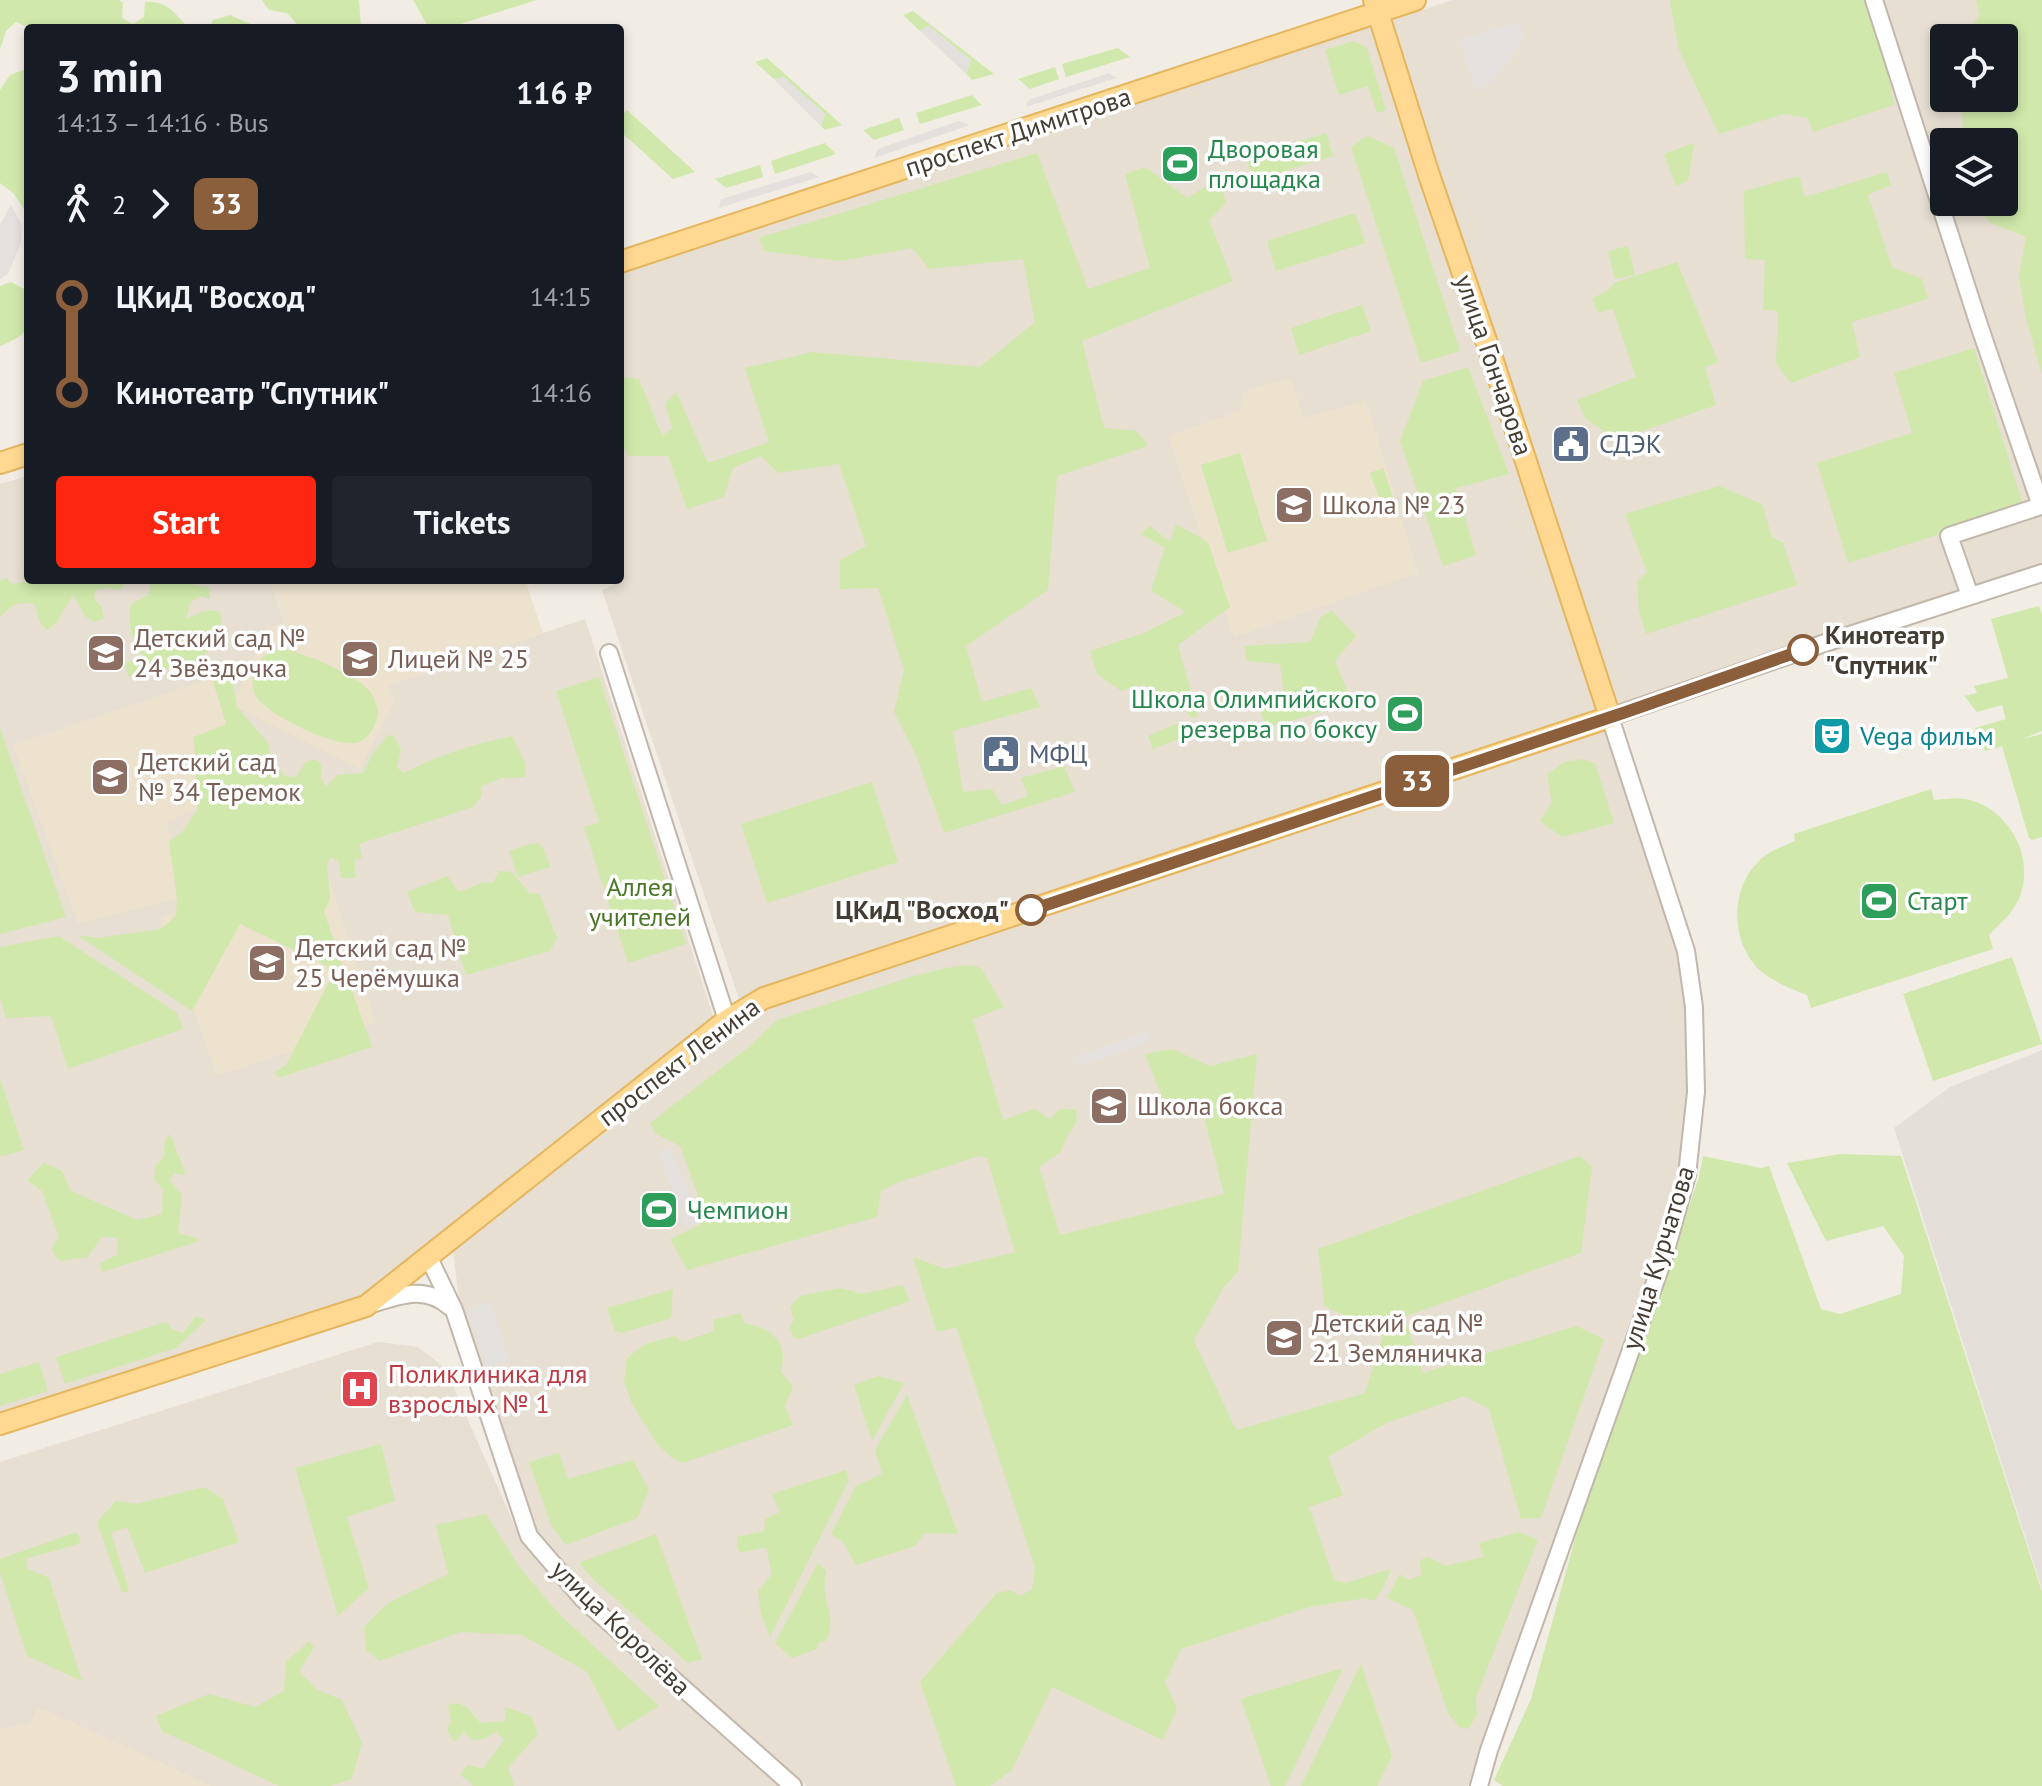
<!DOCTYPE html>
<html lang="en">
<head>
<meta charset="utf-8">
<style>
	body { margin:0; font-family:"PT Sans",sans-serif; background:#20242c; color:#f1f3f6; height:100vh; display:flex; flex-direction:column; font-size:30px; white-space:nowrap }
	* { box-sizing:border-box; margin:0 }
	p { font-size:26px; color:#9ea1a6 }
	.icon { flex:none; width:44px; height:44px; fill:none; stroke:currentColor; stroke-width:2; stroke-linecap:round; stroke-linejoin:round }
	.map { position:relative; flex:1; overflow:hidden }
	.side { position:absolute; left:24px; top:24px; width:600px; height:560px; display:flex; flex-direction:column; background:#171b24; border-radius:8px; box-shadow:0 4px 12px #0003 }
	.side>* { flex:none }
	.badge { padding:0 16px; border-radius:12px; font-size:28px; line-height:52px }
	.fabs { position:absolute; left:1930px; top:24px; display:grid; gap:16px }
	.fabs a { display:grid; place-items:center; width:88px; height:88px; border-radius:8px; background:#171b24; box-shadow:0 4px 12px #0003; font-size:40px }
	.map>.badge { position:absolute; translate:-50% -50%; box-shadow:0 0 0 4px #fff }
	.legs { display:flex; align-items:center; gap:12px; height:88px; padding:0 32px; font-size:26px }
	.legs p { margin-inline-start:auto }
	.summary { display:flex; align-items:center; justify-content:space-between; height:136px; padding:0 32px }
	h1 { font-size:44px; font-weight:800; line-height:60px }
	.cta { display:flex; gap:16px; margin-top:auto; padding:16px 32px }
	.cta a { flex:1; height:92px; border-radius:8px; background:#fd2610; color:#fff; font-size:32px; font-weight:800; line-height:92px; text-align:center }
	.cta a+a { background:#20242c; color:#f1f3f6 }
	ul { padding:0 32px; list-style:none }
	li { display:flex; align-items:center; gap:28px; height:96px; font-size:30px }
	li i { display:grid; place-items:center; width:12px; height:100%; margin:0 10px; background:currentColor }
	li i::after { content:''; width:20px; height:20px; margin:-10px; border:6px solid; border-radius:50%; background:#171b24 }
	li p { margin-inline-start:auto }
	li:first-child i { background:linear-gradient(#0000 50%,currentColor 0) }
	li:last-child i { background:linear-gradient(currentColor 50%,#0000 0) }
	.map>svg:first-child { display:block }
	.residential { fill:#e6dfd2; fill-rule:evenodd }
	.industrial { fill:#e4dfd9 }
	.education { fill:#ece2ce }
	.green { fill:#d0e8ac }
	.parking { fill:#e3e0dd }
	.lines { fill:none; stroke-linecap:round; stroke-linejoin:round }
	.minor-casing { stroke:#c1b7aa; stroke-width:20 }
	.major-casing { stroke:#e5b55f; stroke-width:24 }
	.minor { stroke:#fff; stroke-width:16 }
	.major { stroke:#ffd991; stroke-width:20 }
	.line-1-casing { stroke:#fff; stroke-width:18 }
	.line-1 { stroke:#8b5e3c; stroke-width:12 }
	.stop-1-dot { fill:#fff; stroke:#8b5e3c; stroke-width:4 }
	.labels { text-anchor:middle; stroke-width:7; stroke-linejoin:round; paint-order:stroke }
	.street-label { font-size:26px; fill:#453d34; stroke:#fff }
	.leisure-label { font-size:26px; fill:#27864d; stroke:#fff; text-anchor:start }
	.service-label { font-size:26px; fill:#4e5e75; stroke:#fff; text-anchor:start }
	.education-label { font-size:26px; fill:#785e54; stroke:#fff; text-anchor:start }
	.stop-label { font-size:26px; font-weight:bold; fill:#453d34; stroke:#fff; text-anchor:start }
	.culture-label { font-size:26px; fill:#0d838f; stroke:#fff; text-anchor:start }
	.park-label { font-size:26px; fill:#4a7727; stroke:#fff }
	.health-label { font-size:26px; fill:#be3a42; stroke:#fff; text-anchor:start }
</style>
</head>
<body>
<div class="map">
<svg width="2042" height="1786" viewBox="0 0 2042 1786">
	<rect width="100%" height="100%" fill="#f2ede4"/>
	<path class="residential" d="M1453,0h589v565l-422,143 -232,-687zM1944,38h60v60h-60zM1944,142h60v60h-60z
		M1373,24l225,691 -838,274 -21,10 -137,-409 12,-5 -2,-5h8v-306z
		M28,476v104h242l15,43 103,62 197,-66 129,400 -352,279 -362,116v-930z
		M1607,728l73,227 8,52 1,82 -8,84 -25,81 -188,532h-661l-217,-193 -53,-62 -77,-224 -7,-56 314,-245z
		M378,1342l40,5 27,21 76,172 56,66 202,180h-779v-324z"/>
	<path class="industrial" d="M2042,1050v539l-148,-461 56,-41z"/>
	<path class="education" d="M1290,377l14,41 62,-18 52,173 -184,64 -66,-201 72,-25 3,-19z
		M270,580h255l18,53 -154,52 5,18 -34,66 -128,-64 35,-76 18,-7z
		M212,678l15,46 -32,13 2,73 -30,11 10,78 -99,25 -65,-179z
		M323,862l53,161 -159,53 -57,-159z
		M38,1707l34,15 140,64h-212v-57l30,-6z"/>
	<path class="green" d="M0,0h119l4,3 -1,15 11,6 11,-7 1,-15c21,-2 30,11 43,26h-158l-14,-6 -10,9 -6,18z
		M262,0h97l2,28h-61l-13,-15 -18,-3z
		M413,0h124l-90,28h-18z
		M1672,0h193l21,63 8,42 -81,27 -5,-14 -24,-4 -65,20 -40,-84 -9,-48z
		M1976,0h66v375l-16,-57 -7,-41 7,-40 -35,-14 -17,-17 4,-4h26v-60h-41l-1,-44h42v-60h-35l6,-17 5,-5z
		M913,11l81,63 -22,6 -6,-6 5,-14 -42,-34 -9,5 -17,-16z
		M230,15l30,13h-50l3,-8z
		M1354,41l13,7 19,62 -9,3 -9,-27 -29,9 -14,-45z
		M1118,48l12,9 -64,20 -4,-13z
		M767,58l75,67 -17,5 -4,-4 4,-12 -41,-36 -10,1 -19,-17z
		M1055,67l4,12 -29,10 -12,-10z
		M28,68v147l-15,-22 -13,-10v-93l10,-15z
		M972,95l10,10 -62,19 -4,-11z
		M627,110l68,62 -22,7 -53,-48v-14z
		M899,118l5,12 -30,10 -11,-10z
		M1326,133l7,23 -80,25 -7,-23z
		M1367,136l27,12 66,203 -39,12 -70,-216z
		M825,143l11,11 -61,20 -4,-13z
		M1694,143l-6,38 -12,5 -12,-32z
		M1037,153l51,136 62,-21 -25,-94 20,-7 42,31 32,-20 7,25 -17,17 24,61 -151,60 22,87 33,3 11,15 -91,30 -9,114 -82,56 16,56 49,-14 9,19 -87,24 10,61 29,-3 10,16 26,-9 -7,-18 43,-12 11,26 -131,41 -28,-78 -22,-43 10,-42 -26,-82 -38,1v-29l26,-14 -27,-82 -61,9 -17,-17 -28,12 -9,29 -37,12 -19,-53h-39l-9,-14v-65l19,2 23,57 10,-8 -7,-24 11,-12 32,71 61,-21 -24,-74 67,-16 168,15 55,-45 -12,-63 -94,10 -17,-21 -72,13 -76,-10 -5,-13z
		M760,165l3,12 -37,11 -11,-9z
		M1887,172l4,13 -23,10 24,72 30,12 6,20 -76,23 8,35 -69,26 -15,-19 2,-53 -15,-1 2,-50 -20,-1 -1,-68 55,-15 6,21z
		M1355,213l10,30 -89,28 -9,-30z
		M1628,246l7,29 -20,4 -7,-28z
		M1677,262l41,100 -13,5 11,38 -99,35 -31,-21 -9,-19 59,-23 -23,-68 -15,4 -6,-15 16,-7 6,-8z
		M11,282l17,9c0,33 7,42 -28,55v-60z
		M1362,305l9,26 -72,24 -8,-27z
		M1974,348l50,160 -176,55 -31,-100 95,-30 -18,-60z
		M1468,367l41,107 -53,14 20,67 -33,11 -43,-125 23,-60z
		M1240,453l27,88 -39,12 -27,-88z
		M1383,468l14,41 -12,5 -15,-41z
		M1719,486l43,18 10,33 11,6 14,42 -151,49 -7,-24 -2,-28 10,-10 -22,-58z
		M1176,524l32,18 22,65 -52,38 20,72h-8l-16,-24 -16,10 -14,-19 -23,7 -24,-17 -7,-23 54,-18 42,-21 -35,-21 14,-43 -24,-14 9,-8 20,16z
		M6,578l7,6 18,-4h90l5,2 -6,8 -12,-2 -12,2 -2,8 8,10 2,11 -10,3 -8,-5 -13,-22 -16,27 -10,8 -8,-9 -4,-16c-16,-5 -23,0 -35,12v-36z
		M148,580h42l1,4 18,4 1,11 -10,-3 -9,6 -5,17 18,-8h14l3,5 2,21c-23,30 -61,33 -95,39l-3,-12 17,-9 -11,-21 -2,-25 5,-7 13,-6 4,-9z
		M2039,606l3,9v116l-20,8 20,-5v103l-10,3 -3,-2 -27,-92 -17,5 -10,-23 31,-9 -4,-14 -25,7 -13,-16 13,-3 -3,-7 34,-8 -17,-59z
		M1332,611l24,25 -21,25 17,42 -86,25 -7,-20 25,-14 -4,-30 -33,-3 -3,-15 66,-4 11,-25z
		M283,649c24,5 67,23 85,40 6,6 8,15 10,23 -1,11 -7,25 -19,30 -20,8 -89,-26 -101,-43 -8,-12 -7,-23 0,-35 6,-10 13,-14 25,-15z
		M599,677l87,267 -58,19 -44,-136 15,-5 -43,-131z
		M212,678l6,3 14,-1 5,27 31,36 4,19 13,14 11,1 10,-15 9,-3 6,5v14l5,9 11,-12 26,-2 10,-20 15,-18 6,1 7,14 -4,18 7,5c34,-18 70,-29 108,-37l13,27v14l-24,1 -19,8 -1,11 -8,10 -114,37 3,14 -7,2v18h-14l-2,-16 -8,-5 -4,8 3,34 -6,13 48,135 -94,31 -3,-6 11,-7 44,-85 -3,-14 -87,-42 -48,87 -115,-76 21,3 63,-9 15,-13 1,-18 -8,-56 14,-11 14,-21 -3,-73 32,-13z
		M1178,723l6,14 -31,12 -5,-13z
		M0,728l66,189 -66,17z
		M1583,759l12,4 19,60 -52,14 -22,-16 12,-18 -5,-28 17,-13z
		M872,782l26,80 -131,41 -26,-79z
		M1931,789l3,11c10,-1 22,-3 32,-1 42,9 69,56 54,97 -6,17 -20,27 -31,39l4,14 -182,59 -4,-13c-15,-6 -31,-12 -44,-22 -32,-27 -35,-81 -5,-111 10,-11 24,-15 37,-21l-1,-7z
		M530,844l8,-1 6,6 6,18 -32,10 -9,-26z
		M499,871l13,1 18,22 9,-1 18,45 -7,13 -84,24 -18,-60 -33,-3 -8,-20 40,-16 12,16 25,-10 9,1z
		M59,936l118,77 6,16 -115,40 -17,-53 -45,2 -6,-20v-51z
		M2012,957l30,87 -109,37 -30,-87z
		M971,965l10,3 23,39 -31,12 30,101 32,-11 15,10 10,-10h16l1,12 -11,17 -5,14 -22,15 21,68 164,-41 -23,-89 -35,2 -21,-53 27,-5 38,17 47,-12 -19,217 -15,17 -29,53 42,89 129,-37 18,-57 -60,-31 1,-7 -6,-49 262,-93 12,11 -11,86 -177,64 19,56 153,-47 28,13 -63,179 -20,1 -32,-110 -25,-13 -78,27 -58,34 15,38 -34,12 25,73 11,3 46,-14 -9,21 -8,11 -9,-3 -56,9 -128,42 -16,33 12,27 -14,31 -111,-53 -40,83 -22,16h-34l-36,-104 77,-89 14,-3 8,6 13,-6 3,-23 -79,-240 -19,5 -24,-75 32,12 70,-17 -28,-94 -8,-2 -83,27 -15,8 -4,26 -190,53 -17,-31 30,-14 5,-10 -25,-69 -24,-12 -6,-11 100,-77 27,-26 137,-44 32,-8z
		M0,1079l24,71 -21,6h-3z
		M170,1134l16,41 -12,-2 -4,8 12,14 -4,38 19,5v4l-95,30 -2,-9 17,-8v-17l-15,-1 -15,20 -28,4 -8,-12 8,-12 -17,-46 -15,-11 17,-17 18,8 9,20 66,29 25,-6 1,-24 -9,-11 2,-14 8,-8 1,-17z
		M1840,1154l61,2 141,436v194h-539l-9,-6 37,-81 47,-171 121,-351 4,-21 58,12 8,-2 52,143 19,5 61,-20 3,-38 -21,-30 -57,15 -39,-78z
		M903,1285l7,16 -111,38 -6,-2 -4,-10 5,-7 -4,-13 10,-11 40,-8 22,6z
		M673,1289l-2,29 -49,15 -7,-2 -8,-23z
		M741,1313l3,10c28,5 45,19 37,49l12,14 -8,20 8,19 -110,38 -11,-5 -14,-13 -26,-41 -8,-23 3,-23 18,-14 30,-8 7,6 32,-11 -1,-11z
		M196,1316l10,4 -30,28 -111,36 -9,-27 110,-35 7,8 10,3z
		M39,1362l9,29 -48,15v-32z
		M878,1376l26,7 -32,58 -18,-56z
		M907,1395l51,139 -33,-1 -10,13 -59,19 -13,-23 -12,-8 25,-48 26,-12 -7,-24z
		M381,1444l14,57 -48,16 22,71 -31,28 -43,-148z
		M559,1453l9,26 65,-19 16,30 -12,28 -71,27 -15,-20 -22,-63z
		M846,1470l3,10 -79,157 -9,-23 -3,-23 14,-17 -6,-27 -26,6 -3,-6v-10l27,-6 1,-12 15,-7 -8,-18z
		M204,1487l19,12 16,43 -94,31 -18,-46 -16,6 18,58 -7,2 -25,-71 19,-21 20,3z
		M486,1514l34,54 40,47 99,91 -41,25 -31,-59 -65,-37 -61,-3 -81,29 -14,-11 -2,-23 24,-24 60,-29 -12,-49z
		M77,1532l4,11 -55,16 2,10 21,9 33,103 -55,-25 -27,-84v-13z
		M1519,1532l19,8 -62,157 1,18 -9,14 -9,-2 -11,-14 -35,-103 -26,-12 13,-24 8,6 13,-5 -1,-15 8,-3 18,9 37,-9 -4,-14z
		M656,1534l46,125 -14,4 -95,-84 -14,-16z
		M818,1563l8,8c-1,7 -2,15 -1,22 3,19 10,28 1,48l-7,1 -2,7 -25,9 -17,-15z
		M309,1641l5,6 -15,25 19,18 24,10 20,43 -10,36 -22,7h-51l-117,-55 -6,-15 53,-22 46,13 29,-16 2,-29z
		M1361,1664l31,92 -15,30h-76z
		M1343,1668l-58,118h-14l-30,-87z
		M457,1703l10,4 13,16 25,-2v-14l26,9 7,18 -30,34 6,18h-42l1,-2 -13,-9 8,-10 15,4 21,-29 -8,-8 -13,7 -11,1 -8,-8 -10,10 -7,-12 4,-10 -3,-15z"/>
	<path class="parking" d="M1519,22l5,17 -35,46 -14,6 -15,-52z
		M929,26l42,34 -5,14 -46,-43z
		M1109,73l7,5 -90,29 2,-7z
		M784,77l41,37 -4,12 -47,-47z
		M959,121l11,4 -96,33 4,-9z
		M811,172l8,5 -100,31 2,-9z
		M11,205l11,20 -1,18 -13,31 -8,5v-54z
		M1150,1030l-2,13 -66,23 -13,-7z
		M671,1148l28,74 -13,5 -28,-74z
		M490,1301l19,60 -23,7 -19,-59z"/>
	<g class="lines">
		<defs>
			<path id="minor" d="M1874,0l105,325 62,181 -92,30 21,60
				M609,653l118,367
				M429,1258l25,52 75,226 54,63 210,187
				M375,1303c28,-9 52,-17 75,4
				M1479,1786l10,-36 175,-493 23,-82 9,-83 -2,-85 -8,-56 -76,-234 218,-75 214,-69"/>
			<path id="major" d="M620,262l795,-262
				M0,463l28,-9
				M0,1424l366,-118 361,-286 37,-22 846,-281 -120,-365 -61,-177 -55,-175"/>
		</defs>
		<use href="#minor" class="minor-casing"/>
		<use href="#major" class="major-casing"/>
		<use href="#minor" class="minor"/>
		<use href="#major" class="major"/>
	</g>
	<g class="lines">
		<defs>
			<path id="line-1" d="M1031,910l595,-198 177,-62"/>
		</defs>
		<use href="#line-1" class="line-1-casing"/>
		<use href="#line-1" class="line-1"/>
	</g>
	<defs>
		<symbol id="stadium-square" viewBox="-11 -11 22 22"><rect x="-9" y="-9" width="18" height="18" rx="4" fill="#2e9e5b" stroke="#fff"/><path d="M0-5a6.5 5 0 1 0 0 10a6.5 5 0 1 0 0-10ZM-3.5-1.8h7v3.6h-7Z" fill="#fff"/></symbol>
		<symbol id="civic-square" viewBox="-11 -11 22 22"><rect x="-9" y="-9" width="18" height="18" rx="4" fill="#5c6f8a" stroke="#fff"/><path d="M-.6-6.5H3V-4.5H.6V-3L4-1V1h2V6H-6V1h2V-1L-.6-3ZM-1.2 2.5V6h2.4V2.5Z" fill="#fff"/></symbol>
		<symbol id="school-square" viewBox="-11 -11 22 22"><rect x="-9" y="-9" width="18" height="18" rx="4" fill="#8d6e63" stroke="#fff"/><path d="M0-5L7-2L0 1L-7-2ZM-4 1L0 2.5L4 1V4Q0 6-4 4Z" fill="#fff"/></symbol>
		<symbol id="theatre-square" viewBox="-11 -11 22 22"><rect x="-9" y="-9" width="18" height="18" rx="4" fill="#0f9aa8" stroke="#fff"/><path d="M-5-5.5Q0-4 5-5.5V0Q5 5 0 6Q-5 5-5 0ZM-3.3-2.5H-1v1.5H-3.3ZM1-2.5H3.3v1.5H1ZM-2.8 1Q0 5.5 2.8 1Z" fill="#fff"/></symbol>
		<symbol id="hospital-square" viewBox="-11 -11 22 22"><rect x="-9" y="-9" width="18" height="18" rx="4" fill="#e0444e" stroke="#fff"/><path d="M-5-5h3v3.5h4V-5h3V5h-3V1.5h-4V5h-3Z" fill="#fff"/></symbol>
	</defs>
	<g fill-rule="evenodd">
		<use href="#stadium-square" x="1158" y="142" width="44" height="44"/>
		<use href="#civic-square" x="1549" y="422" width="44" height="44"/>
		<use href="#school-square" x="1272" y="483" width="44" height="44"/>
		<use href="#school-square" x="84" y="631" width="44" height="44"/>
		<use href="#school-square" x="338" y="637" width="44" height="44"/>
		<use href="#stadium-square" x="1383" y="692" width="44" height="44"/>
		<use href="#theatre-square" x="1810" y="714" width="44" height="44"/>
		<use href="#civic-square" x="979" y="732" width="44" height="44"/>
		<use href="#school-square" x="88" y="755" width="44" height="44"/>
		<use href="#stadium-square" x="1857" y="879" width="44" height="44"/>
		<use href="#school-square" x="245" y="941" width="44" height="44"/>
		<use href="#school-square" x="1087" y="1084" width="44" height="44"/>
		<use href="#stadium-square" x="637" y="1188" width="44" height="44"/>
		<use href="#school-square" x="1262" y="1316" width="44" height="44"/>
		<use href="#hospital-square" x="338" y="1367" width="44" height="44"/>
	</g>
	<g class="stop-1-dot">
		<circle cx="1803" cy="650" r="14"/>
		<circle cx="1031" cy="910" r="14"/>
	</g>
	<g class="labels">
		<g class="street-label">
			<text transform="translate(1018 132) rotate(-18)" y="9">проспект Димитрова</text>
			<text transform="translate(1494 365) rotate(71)" y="9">улица Гончарова</text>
			<text transform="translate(679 1062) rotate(-37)" y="9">проспект Ленина</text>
			<text transform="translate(1658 1258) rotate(-73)" y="9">улица Курчатова</text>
			<text transform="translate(621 1628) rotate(44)" y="9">улица Королёва</text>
		</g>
		<g class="leisure-label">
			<text x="1208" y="158">Дворовая<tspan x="1208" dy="30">площадка</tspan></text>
			<text x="1377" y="708" text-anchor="end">Школа Олимпийского<tspan x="1377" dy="30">резерва по боксу</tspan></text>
			<text x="1907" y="910">Старт</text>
			<text x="687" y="1219">Чемпион</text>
		</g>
		<g class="service-label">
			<text x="1599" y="453">СДЭК</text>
			<text x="1029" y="763">МФЦ</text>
		</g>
		<g class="education-label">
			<text x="1322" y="514">Школа № 23</text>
			<text x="134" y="647">Детский сад №<tspan x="134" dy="30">24 Звёздочка</tspan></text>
			<text x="388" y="668">Лицей № 25</text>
			<text x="138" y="771">Детский сад<tspan x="138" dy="30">№ 34 Теремок</tspan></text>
			<text x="295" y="957">Детский сад №<tspan x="295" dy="30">25 Черёмушка</tspan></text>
			<text x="1137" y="1115">Школа бокса</text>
			<text x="1312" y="1332">Детский сад №<tspan x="1312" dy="30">21 Земляничка</tspan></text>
		</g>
		<g class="stop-label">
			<text x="1825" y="644">Кинотеатр<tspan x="1825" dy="30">"Спутник"</tspan></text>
			<text x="1009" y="919" text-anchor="end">ЦКиД "Восход"</text>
		</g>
		<g class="culture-label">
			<text x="1860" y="745">Vega фильм</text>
		</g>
		<g class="park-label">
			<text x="640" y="896">Аллея<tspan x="640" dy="30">учителей</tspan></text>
		</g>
		<g class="health-label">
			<text x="388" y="1383">Поликлиника для<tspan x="388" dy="30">взрослых № 1</tspan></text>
		</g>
	</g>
</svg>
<div class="fabs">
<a><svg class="icon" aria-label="locate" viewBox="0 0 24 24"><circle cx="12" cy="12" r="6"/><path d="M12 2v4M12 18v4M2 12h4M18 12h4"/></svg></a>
<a><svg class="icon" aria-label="layers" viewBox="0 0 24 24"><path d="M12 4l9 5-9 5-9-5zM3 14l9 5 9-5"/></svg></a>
</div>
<b class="badge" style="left:1417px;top:781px;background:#8b5e3c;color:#fff">33</b>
<section class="side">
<div class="summary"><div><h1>3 min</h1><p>14:13 – 14:16 · Bus</p></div><b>116 ₽</b></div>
<div class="legs"><svg class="icon" aria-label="walk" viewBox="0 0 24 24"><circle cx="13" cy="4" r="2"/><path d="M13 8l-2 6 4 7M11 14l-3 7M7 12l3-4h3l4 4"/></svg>2<svg class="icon" aria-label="forward" viewBox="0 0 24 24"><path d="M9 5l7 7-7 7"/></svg><b class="badge" style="background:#8b5e3c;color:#fff">33</b></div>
<ul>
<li><i style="color:#8b5e3c"></i><b>ЦКиД &quot;Восход&quot;</b><p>14:15</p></li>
<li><i style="color:#8b5e3c"></i><b>Кинотеатр &quot;Спутник&quot;</b><p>14:16</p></li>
</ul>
<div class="cta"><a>Start</a><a>Tickets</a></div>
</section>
</div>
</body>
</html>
